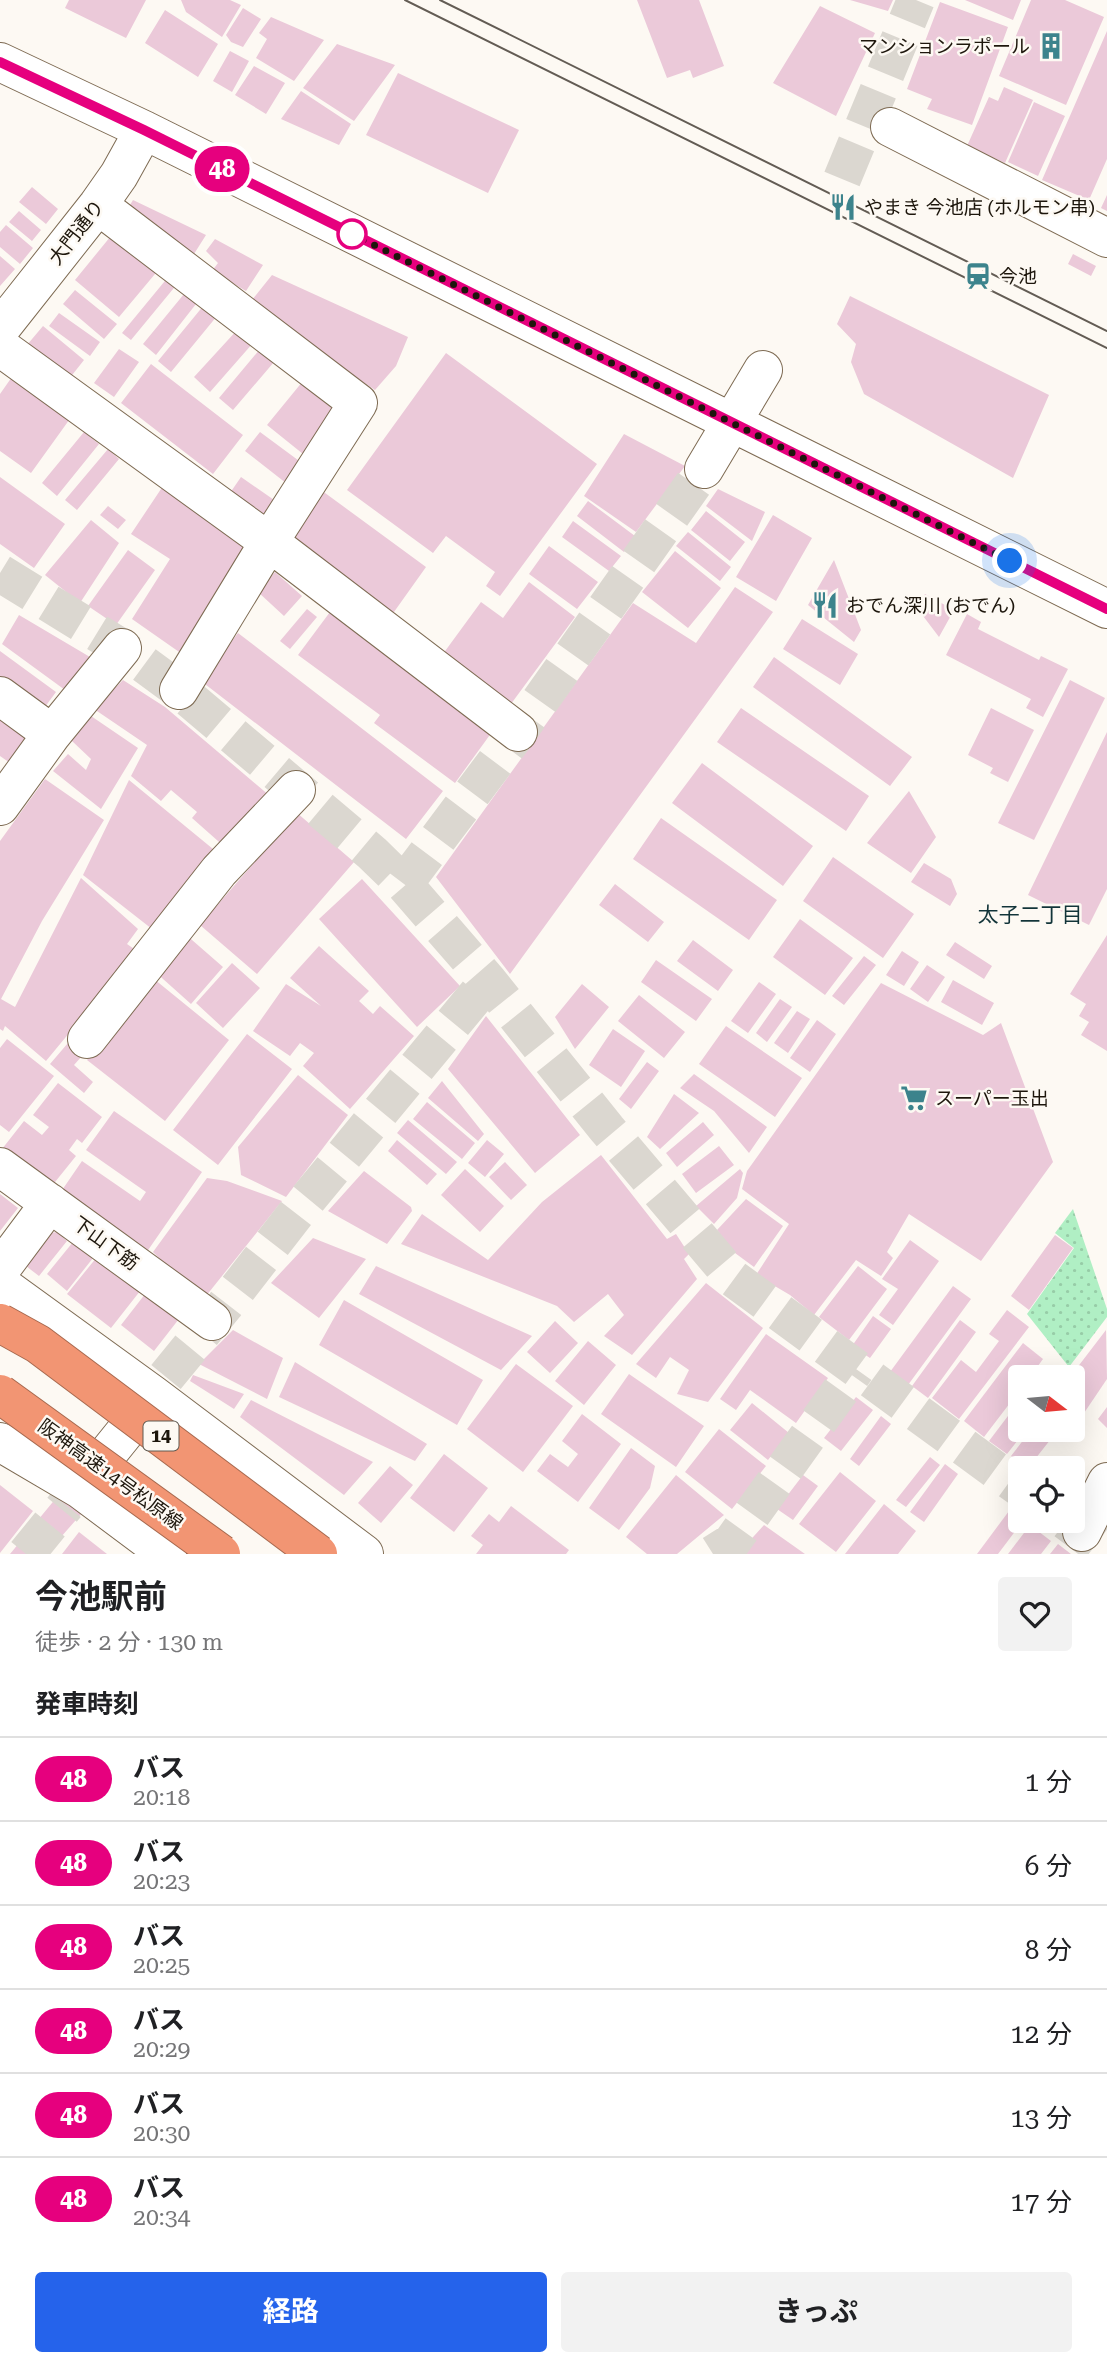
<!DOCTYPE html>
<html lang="ja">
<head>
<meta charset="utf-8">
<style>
	body { margin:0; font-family:"Roboto Serif","Noto Sans JP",serif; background:#f2f2f2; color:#202124; height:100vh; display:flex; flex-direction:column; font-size:26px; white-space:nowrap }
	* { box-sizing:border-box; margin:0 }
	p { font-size:23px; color:#757577 }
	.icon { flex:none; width:38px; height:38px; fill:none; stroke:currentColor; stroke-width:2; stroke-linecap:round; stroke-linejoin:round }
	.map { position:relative; height:1554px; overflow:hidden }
	.panel { display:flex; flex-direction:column; background:#fff; flex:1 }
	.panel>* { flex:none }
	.badge { padding:0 14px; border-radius:23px; font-size:24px; line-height:46px }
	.needle { width:46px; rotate:106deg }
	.controls { position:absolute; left:1008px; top:1365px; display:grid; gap:14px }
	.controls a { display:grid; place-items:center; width:77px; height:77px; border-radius:7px; background:#fff; box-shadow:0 7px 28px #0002; font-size:35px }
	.you { position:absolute; width:35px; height:35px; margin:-18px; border:5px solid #fff; border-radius:50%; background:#1a73e8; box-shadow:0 0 0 10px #1a73e833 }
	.map>.badge { position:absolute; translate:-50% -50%; box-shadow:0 0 0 4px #fff }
	h2 { padding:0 35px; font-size:26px; line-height:63px }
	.round { display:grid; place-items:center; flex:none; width:74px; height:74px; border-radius:7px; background:#f2f2f2 }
	.overview { display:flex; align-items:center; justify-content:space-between; height:119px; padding:0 35px }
	h1 { font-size:33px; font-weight:700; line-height:52px }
	.cta { display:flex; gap:14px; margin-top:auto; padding:14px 35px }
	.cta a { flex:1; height:80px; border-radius:7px; background:#2563eb; color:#fff; font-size:28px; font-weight:700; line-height:80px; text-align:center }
	.cta a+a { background:#f2f2f2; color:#202124 }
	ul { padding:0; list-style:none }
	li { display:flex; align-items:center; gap:21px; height:84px; padding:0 35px; border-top:2px solid #e0e0e0 }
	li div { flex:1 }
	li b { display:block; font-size:26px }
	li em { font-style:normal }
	li .badge { min-width:77px; font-weight:700; text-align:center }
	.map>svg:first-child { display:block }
	.grass { fill:url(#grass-dots) }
	.building { fill:#ebc9d9 }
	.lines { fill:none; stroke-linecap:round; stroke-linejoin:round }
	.minor-tunnel { stroke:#dbd7d0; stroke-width:38; stroke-dasharray:38 19; stroke-linecap:butt }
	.minor-casing { stroke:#7e6b53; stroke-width:40 }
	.minor { stroke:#fff; stroke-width:38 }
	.tram { stroke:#635c54; stroke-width:2 }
	.highway-bridge-casing { stroke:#a7694f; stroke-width:40; stroke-linecap:butt }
	.highway-bridge { stroke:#f29573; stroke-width:38 }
	.line-casing { stroke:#fff; stroke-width:16 }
	.line { stroke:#e6007e; stroke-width:10 }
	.walk { stroke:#1d160c; stroke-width:7; stroke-dasharray:0 12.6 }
	.stop-dot { fill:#fff; stroke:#e6007e; stroke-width:3.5 }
	.labels { text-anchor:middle; stroke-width:5; stroke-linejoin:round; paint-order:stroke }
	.shield { fill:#fdf9f3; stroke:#605a51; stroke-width:2 }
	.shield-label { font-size:18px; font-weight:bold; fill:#1d160c }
	.poi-label { font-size:19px; fill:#1d160c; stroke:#fdf9f3; text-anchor:start }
	.street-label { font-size:19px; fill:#1d160c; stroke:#fdf9f3 }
	.neighbourhood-label { font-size:21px; fill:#123439; stroke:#fdf9f3 }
</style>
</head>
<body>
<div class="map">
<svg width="1107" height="1554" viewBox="0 0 1107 1554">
	<defs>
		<pattern id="grass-dots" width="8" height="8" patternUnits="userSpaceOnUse" patternTransform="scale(1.75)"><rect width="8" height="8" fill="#b0efc4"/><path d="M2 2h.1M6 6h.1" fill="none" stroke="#97cca7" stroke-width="1.8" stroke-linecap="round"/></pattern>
	</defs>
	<rect width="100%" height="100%" fill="#fdf9f3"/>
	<path class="grass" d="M1073,1209l34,100v8l-38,50 -42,-53 47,-66 -19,-15z"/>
	<path class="building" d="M69,0h77l-20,38 -61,-30z
		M181,0h49l11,5 -19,32 -36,-25z
		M637,0h62l25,66 -31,12 -3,-8 -23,8z
		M850,0h43l-5,11z
		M965,0h56l-8,20z
		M1031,0h34l39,17 -38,88 -67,-29z
		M940,2l68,25 -36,98 -45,-16 5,-10 -25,-10z
		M820,6l55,27 -39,83 -63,-33z
		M243,8l18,11 -18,28 -12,-5 -5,-7z
		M165,10l53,34 -20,33 -53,-34z
		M271,17l53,23 -30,41 -38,-23 11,-19 -8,-6z
		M1107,31v128l-18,41 -47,-20z
		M337,44l58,21 -41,56 -51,-33z
		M230,51l19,10 -17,31 -19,-11z
		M254,66l31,17 -19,31 -31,-19z
		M398,73l121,57 -31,63 -122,-58z
		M1004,87l29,13 -28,63 -38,-17 22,-49 9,4z
		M301,91l50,33 -12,21 -58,-26z
		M1034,102l31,14 -27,60 -30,-14z
		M32,187l26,22 -12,15 -27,-22z
		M1107,195v16l-6,-3z
		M133,200l73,35 -12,19 -64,-49z
		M19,211l22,19 -9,11 -23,-19z
		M6,225l27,23 -13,16 -20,-17v-15z
		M115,231l45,37 -41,49 -44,-37z
		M215,239l48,26 -17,26 -34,-20 6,-8 -12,-12z
		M1073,254l23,12 -5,10 -23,-12z
		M0,256l15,13 -15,17z
		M272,275l136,62 -12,29 -21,24 -127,-85z
		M169,276l9,7 -47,57 -9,-7z
		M75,290l42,34 -13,15 -41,-35z
		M184,294l12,10 -40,51 -13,-11z
		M850,296l199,99 -36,83 -149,-84 -13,-32 5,-18 -19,-20z
		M204,305l13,11 -46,56 -13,-11z
		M59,313l41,29 -10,14 -41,-30z
		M43,326l41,34 -15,19 -42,-34z
		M238,329l15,14 -43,49 -16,-15z
		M119,349l20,13 -25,35 -20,-14z
		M260,349l14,13 -41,48 -14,-12z
		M446,353l151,111 -97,132 -14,-10 9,-14 -49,-36 -13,17 -86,-63z
		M151,364l92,71 -30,39 -92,-71z
		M14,374l58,42 -41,57 -31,-22v-57z
		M303,381l36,29 -36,44 -36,-29z
		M84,432l15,12 -42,52 -15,-13z
		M260,432l46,34 -15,21 -46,-36z
		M624,434l61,32 -49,66 -52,-36z
		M108,449l11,10 -42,51 -12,-10z
		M0,477l65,47 -31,44 -34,-24z
		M241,477l36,25 -11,16 -36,-25z
		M163,486l84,63 -65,105 -50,-35 38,-60 -39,-25z
		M718,489l47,23 -13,29 -46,-35z
		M321,490l105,77 -37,52 -105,-77z
		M588,501l47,35 -11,16 -47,-36z
		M108,506l18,14 -8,9 -18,-14z
		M706,511l39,31 -15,19 -39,-31z
		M773,515l39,23 -36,63 -40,-24z
		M91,520l28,23 -39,60 -35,-28z
		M573,521l48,35 -12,15 -47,-34z
		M688,532l43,35 -11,14 -44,-35z
		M549,546l49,36 -21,27 -48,-35z
		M128,550l27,20 -39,55 -28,-19z
		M675,551l46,37 -33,40 -46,-36z
		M834,560l27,70 -7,12 -46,-37z
		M275,572l27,24 -18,20 -26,-24z
		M529,582l46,35 -67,91 -68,-50 41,-56 22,16z
		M735,587l38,25 -263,362 -74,-97 197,-274 63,40z
		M925,594l29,16 -15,27 -22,-29z
		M307,609l10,8 -27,32 -10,-8z
		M330,612l162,120 -37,51 -81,-60 6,-8 -82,-60z
		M967,614l14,8 -3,7 61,31 2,-4 27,13 -25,48 -17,-9 5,-9 -85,-44z
		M19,615l71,42 -25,33 -63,-46z
		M802,619l56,35 -18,31 -57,-36z
		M238,633l205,158 -37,48 -205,-158z
		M0,651l56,41 -14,19 -42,-30z
		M774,657l138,100 -22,29 -137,-99z
		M123,680l42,27 105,89 -43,53 -35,-31 5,-6 -26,-22 -10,11 -30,-25 16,-31 -53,-36z
		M1070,680l35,18 -71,142 -36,-17z
		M741,708l128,88 -23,35 -129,-89z
		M991,708l43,22 -26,52 -18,-9 3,-5 -25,-13z
		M0,713l33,24 -20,28 -13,-9z
		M91,716l47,32 -37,61 -48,-38 15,-17 18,16 5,-11 -19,-18z
		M1107,732v157l-18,36 -61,-30z
		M702,763l111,83 -30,40 -111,-83z
		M45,779l59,41 -62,101 -41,78 14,8 66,-129 57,51 -11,15 10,7 -91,110 -41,-35 -2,5 -3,-2v-188z
		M129,780l84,69 -61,80 -69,-54z
		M909,791l27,46 -25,36 -44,-30z
		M289,806l65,56 -97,112 -57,-49 53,-61 -7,-7z
		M661,818l116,82 -28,40 -116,-81z
		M833,857l81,57 -31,44 -80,-57z
		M924,863l27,16 6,15 -7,12 -39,-24z
		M362,879l98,107 -43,41 -98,-108z
		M615,884l49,38 -16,20 -49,-37z
		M800,919l53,39 -28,37 -52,-38z
		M184,933l39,34 -32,37 -38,-34z
		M1107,935v116l-26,-16 8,-13 -10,-6 7,-12 -16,-10z
		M693,940l40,30 -15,21 -41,-30z
		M955,942l37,24 -8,13 -38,-24z
		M319,946l50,45 -10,10 14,13 7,-8 34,30 -64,73 -47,-43 11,-13 -14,-10 -10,13 -37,-25 33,-47 35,22 -31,-28z
		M902,951l17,11 -15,24 -18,-11z
		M864,956l12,9 -32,40 -12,-9z
		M656,960l56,39 -16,22 -55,-39z
		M232,963l28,25 -37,40 -27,-25z
		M927,965l18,12 -17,25 -18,-13z
		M154,979l75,61 -64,81 -78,-61z
		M953,980l41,23 -12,22 -41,-23z
		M759,982l17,12 -28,39 -17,-12z
		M881,983l102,52 18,-12 52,139 -72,99 -72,-47 -22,38 6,6 -12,18 -25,-16 -42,55 -24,-20 -34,-20 33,-51 -47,-35 5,-18z
		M582,984l27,23 -34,42 -20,-32z
		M639,995l46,37 -21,26 -46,-37z
		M780,999l12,8 -25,35 -11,-9z
		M797,1011l13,8 -22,34 -14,-10z
		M486,1016l94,119 -45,38 -87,-104z
		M817,1020l19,14 -26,38 -20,-14z
		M726,1026l76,52 -27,39 -76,-53z
		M613,1029l32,22 -24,36 -32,-22z
		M247,1034l45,35 -74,96 -45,-35z
		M7,1039l47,37 -45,56 -9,-7v-77z
		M68,1043l14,13 -8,9 19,17 -9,11 -34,-29z
		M647,1062l12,9 -28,38 -12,-10z
		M694,1074l73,53 -18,26 -35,-42 -34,-23z
		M298,1075l50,40 -62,82 -45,-22 -3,-28z
		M442,1081l42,53 -6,7 -50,-43z
		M58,1083l44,34 -20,26 -5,-4 -8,11 7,6 -25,31 -49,-38 22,-28 18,14 7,-8 -16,-12z
		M674,1094l25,19 -39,36 -13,-12z
		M427,1102l48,41 -13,16 -49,-40z
		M114,1111l88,61 -58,84 -86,-60 24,-35 58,40 6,-9 -60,-42z
		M408,1120l49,42 -11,12 -49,-41z
		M703,1122l11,13 -37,32 -11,-14z
		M397,1140l40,34 -10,11 -39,-34z
		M487,1140l17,14 -19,23 -17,-14z
		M719,1146l15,19 -38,28 -14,-19z
		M601,1155l66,84 9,-5 13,20 -5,5 13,20 -65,76 -28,-19 20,-21 -16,-21 -34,28 -17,-16 -156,-62 21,-30 66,46 54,-58z
		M505,1162l22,23 -16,15 -22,-23z
		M465,1169l39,37 -24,26 -39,-37z
		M740,1169l3,4 -6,25 -23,26 -18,-18z
		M364,1171l47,36 1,4 -25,33 -59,-33z
		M207,1178l20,3 55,20 -80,100 -49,-49z
		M0,1194l18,14 -18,23z
		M746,1199l37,27 -29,41 -19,-14 -18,-23z
		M57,1232l10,9 -28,35 -17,-13 23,-29z
		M1055,1235l18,13 -44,62 -18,-14z
		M313,1238l53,21 -47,59 -48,-35z
		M910,1240l29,21 -46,64 -14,-10 19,-26 -16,-10z
		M73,1242l20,16 -26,33 -20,-17z
		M101,1252l43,34 -33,42 -44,-34z
		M376,1266l156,70 -31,34 -142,-76z
		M858,1266l29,23 -38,51 -30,-23z
		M706,1283l57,45 -55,74 -31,-8 12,-24 -19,-13 -14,21 -20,-14z
		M953,1286l18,13 -63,86 -18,-13z
		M149,1289l33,26 -28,36 -33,-26z
		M344,1300l139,80 -26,45 -138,-80z
		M1007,1310l22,17 -70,92 -27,-21 29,-38 15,12 23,-31 -10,-7z
		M873,1316l18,13 -21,29 -18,-12z
		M960,1320l16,12 -48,66 -16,-12z
		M555,1321l23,22 -28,30 -23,-21z
		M233,1330l50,28 -16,41 -68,-35z
		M1106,1330l1,49 -27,40 -7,-4v-38h-3z
		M766,1334l62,44 -32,45 -46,-33 -14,20 -16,-11z
		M588,1341l28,24 -32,40 -29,-24z
		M1023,1343l20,16 -13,18h-10v13l-36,47 -20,-16z
		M295,1362l132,82 -12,17 -136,-64z
		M516,1364l57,42 -50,66 -56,-43z
		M1043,1369l12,8h-18z
		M629,1374l75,52 -28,41 -75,-53z
		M193,1375l51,19 -10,15 -44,-28z
		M856,1397l17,13 -32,41 -17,-13z
		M251,1400l122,62 -29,33 -104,-78z
		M1020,1400v30h6l-19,24 -18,-13z
		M752,1403l37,30 -21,27 -38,-30z
		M1107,1407v21l-9,-9z
		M582,1414l39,30 -43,58 -41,-31 13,-17 18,13 10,-13 -16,-13z
		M881,1416l10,8 -32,42 -9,-7z
		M719,1429l47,37 -34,43 -47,-37z
		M1031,1430h27l-30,38 -17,-12z
		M631,1448l24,18 -5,22 -31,42 -30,-22z
		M444,1454l44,34 -34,44 -44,-34z
		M930,1457l10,8 -34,42 -10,-7z
		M945,1464l13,10 -34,48 -14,-10z
		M390,1466l23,19 -32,38 -23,-20z
		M840,1472l36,29 -40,51 -37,-28z
		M676,1475l48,40 -47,39h-30l-21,-17z
		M803,1475l15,11 -25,34 -16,-11z
		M0,1485l33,26 -33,42z
		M66,1486l24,18 -44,50h-36z
		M884,1504l32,27 -18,23h-53z
		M511,1506l58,44 -3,4h-90l7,-9 -12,-9 18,-22 10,8z
		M1009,1511l14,10 -25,33h-21z
		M764,1525l41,29h-70l9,-7z
		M1030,1525l21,16 -10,13h-33z
		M79,1532l28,22h-45z
		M1058,1544l13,10h-21z"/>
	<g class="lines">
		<path class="minor-tunnel" d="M842,179l74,-179
			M0,573l122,75 57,42 193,163 32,31 84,97 119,148 127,150 286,209
			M404,884l114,-152 186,-263
			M166,1377l59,-72 72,-93 191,-231
			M1066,1521l41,31
			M26,1554l40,-49
			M713,1554l19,-12 124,-173"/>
		<defs>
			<path id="minor" d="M0,62l144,68 963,479
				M890,127l217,111
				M98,205l260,198 -89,139 -90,148
				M0,329l98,-124 21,-30 25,-45
				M0,347l269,195 249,190
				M704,469l59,-99
				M0,696l52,38 -52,72
				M52,734l70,-86
				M87,1039l132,-168 77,-81
				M0,1167l212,154
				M0,1270l50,-67
				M0,1284l153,111 211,159
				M0,1442l80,47 87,65
				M92,1473l50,-62
				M1082,1532l25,-50"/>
		</defs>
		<use href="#minor" class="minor-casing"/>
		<use href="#minor" class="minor"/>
		<path class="tram" d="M405,0l702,348
			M440,0l667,331"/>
		<defs>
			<path id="highway-bridge" d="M0,1323l38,21 280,210
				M0,1394l221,160"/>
		</defs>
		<use href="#highway-bridge" class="highway-bridge-casing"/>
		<use href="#highway-bridge" class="highway-bridge"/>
	</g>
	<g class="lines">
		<defs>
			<path id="line" d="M0,62l144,68 963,479"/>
		</defs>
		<use href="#line" class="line-casing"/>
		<use href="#line" class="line"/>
		<path class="walk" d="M352,234l658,327"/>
	</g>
	<defs>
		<symbol id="building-bare" viewBox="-9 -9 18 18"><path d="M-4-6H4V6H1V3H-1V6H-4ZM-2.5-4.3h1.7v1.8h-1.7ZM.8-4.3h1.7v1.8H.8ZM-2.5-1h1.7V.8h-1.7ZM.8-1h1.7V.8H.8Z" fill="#3c838c" stroke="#fdf9f3" stroke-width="2.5" paint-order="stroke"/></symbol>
		<symbol id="restaurant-bare" viewBox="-9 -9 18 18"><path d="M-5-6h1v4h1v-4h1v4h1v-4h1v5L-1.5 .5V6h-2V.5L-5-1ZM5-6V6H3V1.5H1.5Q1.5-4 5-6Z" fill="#3c838c" stroke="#fdf9f3" stroke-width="2.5" paint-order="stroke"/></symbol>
		<symbol id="station-bare" viewBox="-9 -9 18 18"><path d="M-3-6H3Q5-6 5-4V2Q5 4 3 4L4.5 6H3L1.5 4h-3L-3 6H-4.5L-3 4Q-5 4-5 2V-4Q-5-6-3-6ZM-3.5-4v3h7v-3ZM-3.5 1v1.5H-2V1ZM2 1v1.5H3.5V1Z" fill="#3c838c" stroke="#fdf9f3" stroke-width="2.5" paint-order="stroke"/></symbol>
		<symbol id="supermarket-bare" viewBox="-9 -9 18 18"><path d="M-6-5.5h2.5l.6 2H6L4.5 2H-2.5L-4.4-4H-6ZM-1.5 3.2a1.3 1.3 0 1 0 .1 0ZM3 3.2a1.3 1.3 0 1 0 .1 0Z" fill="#3c838c" stroke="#fdf9f3" stroke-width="2.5" paint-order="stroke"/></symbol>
	</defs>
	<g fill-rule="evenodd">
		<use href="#building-bare" x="1032" y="27" width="38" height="38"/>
		<use href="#restaurant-bare" x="824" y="188" width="38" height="38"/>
		<use href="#station-bare" x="959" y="257" width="38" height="38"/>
		<use href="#restaurant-bare" x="806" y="586" width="38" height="38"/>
		<use href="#supermarket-bare" x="895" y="1079" width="38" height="38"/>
	</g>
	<circle class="stop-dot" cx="352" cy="234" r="14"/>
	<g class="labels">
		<rect class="shield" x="143.5" y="1421.5" width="35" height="29" rx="5"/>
		<g class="shield-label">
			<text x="161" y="1442">14</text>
		</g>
		<g class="poi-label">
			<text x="1030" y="53" text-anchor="end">マンションラポール</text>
			<text x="864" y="214">やまき 今池店 (ホルモン串)</text>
			<text x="999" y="283">今池</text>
			<text x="846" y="612">おでん深川 (おでん)</text>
			<text x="935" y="1105">スーパー玉出</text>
		</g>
		<g class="street-label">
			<text transform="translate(76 232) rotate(-52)" y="7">大門通り</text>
			<text transform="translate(106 1243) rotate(36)" y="7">下山下筋</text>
			<text transform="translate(111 1474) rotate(36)" y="7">阪神高速14号松原線</text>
		</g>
		<g class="neighbourhood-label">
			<text x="1030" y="922">太子二丁目</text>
		</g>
	</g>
</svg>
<div class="controls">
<a><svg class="needle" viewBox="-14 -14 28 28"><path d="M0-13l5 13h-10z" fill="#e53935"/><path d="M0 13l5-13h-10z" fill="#757577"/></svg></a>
<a><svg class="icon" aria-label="locate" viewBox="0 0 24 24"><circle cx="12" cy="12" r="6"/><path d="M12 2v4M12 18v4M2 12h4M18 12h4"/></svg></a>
</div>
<div class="you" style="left:1010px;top:561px"></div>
<b class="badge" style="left:222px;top:169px;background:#e6007e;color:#fff">48</b>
</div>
<section class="panel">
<div class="overview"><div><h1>今池駅前</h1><p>徒歩 · 2 分 · 130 m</p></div><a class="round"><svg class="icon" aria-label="heart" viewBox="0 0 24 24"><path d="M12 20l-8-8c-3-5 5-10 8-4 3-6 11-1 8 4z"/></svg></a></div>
<h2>発車時刻</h2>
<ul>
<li><span class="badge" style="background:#e6007e;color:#fff">48</span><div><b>バス</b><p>20:18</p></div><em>1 分</em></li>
<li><span class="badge" style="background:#e6007e;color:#fff">48</span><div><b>バス</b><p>20:23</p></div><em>6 分</em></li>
<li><span class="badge" style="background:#e6007e;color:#fff">48</span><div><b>バス</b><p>20:25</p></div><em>8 分</em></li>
<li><span class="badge" style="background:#e6007e;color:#fff">48</span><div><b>バス</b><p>20:29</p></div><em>12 分</em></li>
<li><span class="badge" style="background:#e6007e;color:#fff">48</span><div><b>バス</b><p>20:30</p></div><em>13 分</em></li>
<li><span class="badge" style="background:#e6007e;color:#fff">48</span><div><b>バス</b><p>20:34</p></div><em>17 分</em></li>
</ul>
<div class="cta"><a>経路</a><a>きっぷ</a></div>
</section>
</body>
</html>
